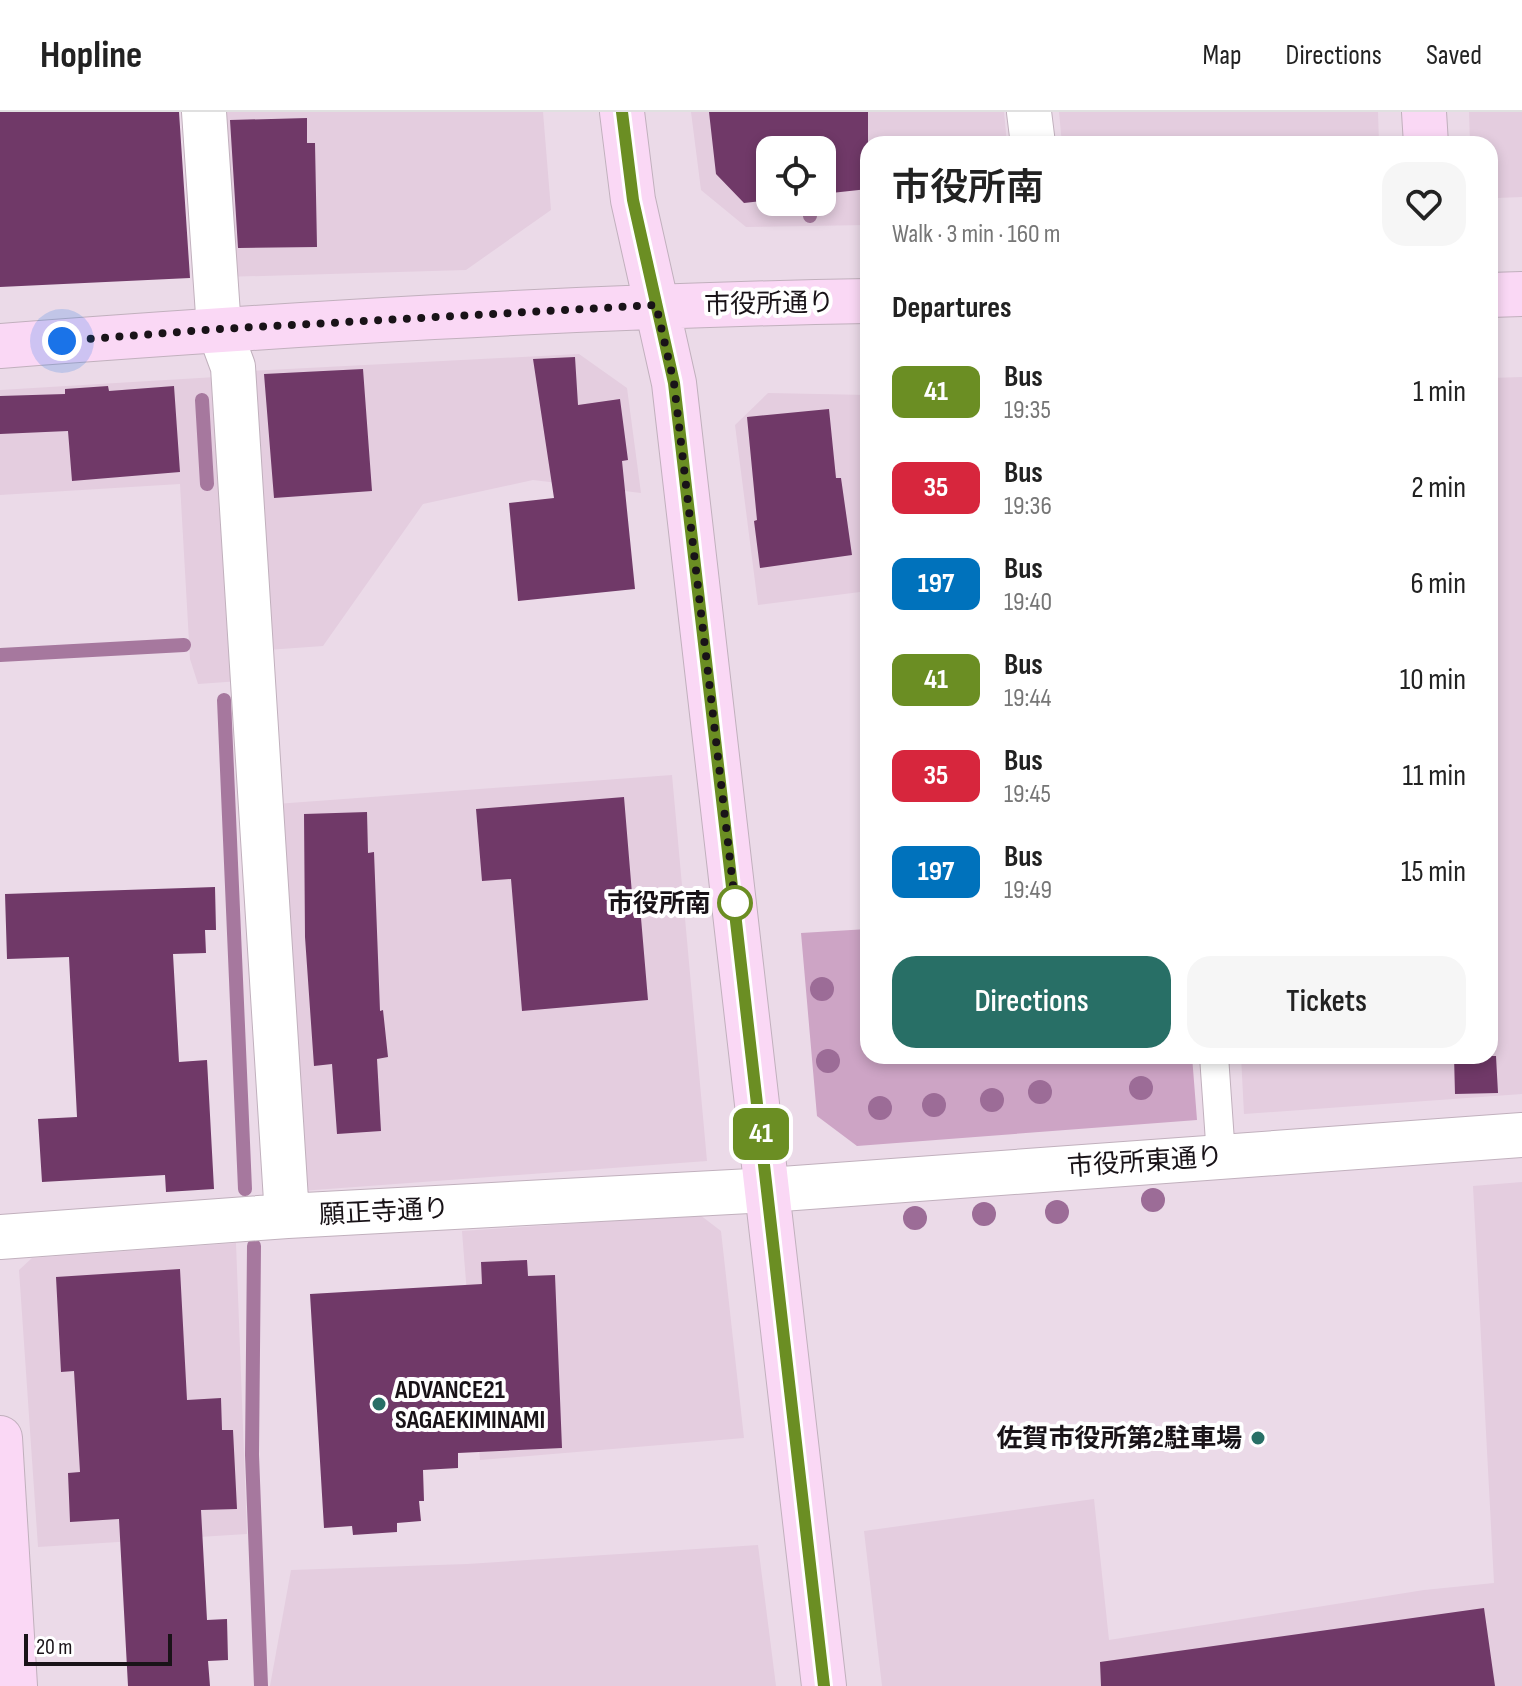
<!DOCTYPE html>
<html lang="en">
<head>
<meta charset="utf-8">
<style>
	body { margin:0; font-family:"Sofia Sans Condensed","Noto Sans JP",sans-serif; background:#f6f6f6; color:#222; height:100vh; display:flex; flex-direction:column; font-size:30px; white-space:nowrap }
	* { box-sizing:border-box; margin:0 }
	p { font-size:26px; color:#767676 }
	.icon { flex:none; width:44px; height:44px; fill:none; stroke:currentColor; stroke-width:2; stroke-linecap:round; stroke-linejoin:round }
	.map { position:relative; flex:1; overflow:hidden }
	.side { position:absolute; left:860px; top:24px; width:638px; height:928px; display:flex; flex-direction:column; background:#fff; border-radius:24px; box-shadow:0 4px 12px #0003 }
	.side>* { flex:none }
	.badge { padding:0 16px; border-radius:12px; font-size:28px; line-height:52px }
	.fabs { position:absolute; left:756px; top:24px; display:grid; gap:16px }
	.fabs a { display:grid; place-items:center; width:80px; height:80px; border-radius:16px; background:#fff; box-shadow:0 4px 12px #0003; font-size:40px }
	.scale { position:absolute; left:24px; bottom:20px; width:148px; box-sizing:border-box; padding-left:8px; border:4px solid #191318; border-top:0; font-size:22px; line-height:28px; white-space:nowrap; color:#191318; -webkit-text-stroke:6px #fff; paint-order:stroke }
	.you { position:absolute; width:40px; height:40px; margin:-20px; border:6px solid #fff; border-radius:50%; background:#1a73e8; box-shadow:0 0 0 12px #1a73e833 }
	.map>.badge { position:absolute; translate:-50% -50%; box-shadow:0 0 0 4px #fff }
	h2 { padding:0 32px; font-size:30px; line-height:72px }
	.round { display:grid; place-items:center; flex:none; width:84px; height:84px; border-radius:24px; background:#f6f6f6 }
	.overview { display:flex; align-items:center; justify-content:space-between; height:136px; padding:0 32px }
	h1 { font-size:38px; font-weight:600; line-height:60px }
	.primary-button { display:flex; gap:16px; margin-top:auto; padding:16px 32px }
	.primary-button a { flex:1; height:92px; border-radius:24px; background:#286f66; color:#fff; font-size:32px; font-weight:600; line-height:92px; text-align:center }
	.primary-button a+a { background:#f6f6f6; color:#222 }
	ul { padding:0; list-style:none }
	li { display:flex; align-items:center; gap:24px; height:96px; padding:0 32px }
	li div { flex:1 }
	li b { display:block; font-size:30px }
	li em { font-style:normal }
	li .badge { min-width:88px; font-weight:700; text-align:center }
	header { display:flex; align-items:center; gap:48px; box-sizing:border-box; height:112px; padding:0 40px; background:#fff; border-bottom:2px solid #e0e0e0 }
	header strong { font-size:38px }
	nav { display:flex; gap:44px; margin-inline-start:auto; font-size:28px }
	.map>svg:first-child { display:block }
	.built { fill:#e4cddf; fill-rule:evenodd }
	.green { fill:#cda4c5 }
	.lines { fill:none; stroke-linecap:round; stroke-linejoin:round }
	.stream { stroke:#a6789e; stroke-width:14 }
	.building { fill:#703968 }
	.lane-casing { stroke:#c1b0bd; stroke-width:30 }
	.street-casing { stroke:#c1b0bd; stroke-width:46 }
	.secondary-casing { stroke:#c1b0bd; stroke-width:46 }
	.lane { stroke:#fff; stroke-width:28 }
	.street { stroke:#fff; stroke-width:44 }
	.secondary { stroke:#fad8f5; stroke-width:44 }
	.tree { fill:#9c6c97 }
	.line-casing { stroke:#fff; stroke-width:18 }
	.line { stroke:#6b8e23; stroke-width:12 }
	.walk { stroke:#191318; stroke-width:8; stroke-dasharray:0 14.4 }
	.stop-dot { fill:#fff; stroke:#6b8e23; stroke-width:4 }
	.poi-dot { fill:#286f66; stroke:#fff; stroke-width:3 }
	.labels { text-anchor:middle; stroke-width:8; stroke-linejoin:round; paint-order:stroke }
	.street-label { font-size:26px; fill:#191318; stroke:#fff }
	.stop-label { font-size:26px; font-weight:bold; fill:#191318; stroke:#fff; text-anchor:end }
	.poi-label { font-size:26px; font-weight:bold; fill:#191318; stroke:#fff; text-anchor:start }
</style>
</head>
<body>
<header>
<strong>Hopline</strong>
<nav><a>Map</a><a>Directions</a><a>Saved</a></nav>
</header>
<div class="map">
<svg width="1522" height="1574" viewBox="0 0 1522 1574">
	<rect width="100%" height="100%" fill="#ebdae8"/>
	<path class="built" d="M215,0h328l8,98 -85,60 -242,7z
		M691,0h313l3,32h-139v81l-122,2 -45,-37zM770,38h52v52h-52z
		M1059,0h319l1,32h-317z
		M1469,0h53v85l-25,1 -7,-7v-47h-20z
		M579,242l48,34 14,105 -108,-13 -110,24 -100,142 -56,4 -16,-279z
		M216,265l24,304 -42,3 -8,-25 -10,-175 -180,11v-105z
		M1522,265v717l-278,20 -3,-58h249v-678z
		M768,281l100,2v196l-110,14 -23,-180z
		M672,663l35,386 -406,30 -25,-387z
		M1522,1070v504h-640l-18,-155 230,-32 15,141 315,-50 70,-7 -21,-397z
		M700,1103l21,16 23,207 -264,22 -18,-229z
		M236,1131l11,291 -209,13 -19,-277 13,-12z
		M758,1433l18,141h-506l21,-116 176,-6z"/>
	<path class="green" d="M868,817v127h324l5,64 -340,26 -40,-30 -16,-183z"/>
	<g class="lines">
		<path class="stream" d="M809,90l1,14
			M202,288l5,84
			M0,543l184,-10
			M224,588l21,489
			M254,1134l-2,209 9,231"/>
	</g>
	<path class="building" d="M0,0h179l11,166 -190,9z
		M709,0h159v77l-46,5v-44h-52v50l-26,3 -28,-29z
		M307,6v25h8l2,104 -79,1 -8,-128z
		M575,245l3,48 42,-6 8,61 -6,1 13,128 -117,12 -9,-98 45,-5 -21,-139z
		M363,257l9,122 -98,7 -10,-124z
		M108,274l1,5 65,-5 6,86 -108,9 -4,-50 -68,3v-38l65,-2v-5z
		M829,297l7,69h5l11,77 -92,13 -6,-47 3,-1 -10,-103z
		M624,685l10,121h7l7,82 -126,11 -11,-132 -29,2 -6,-72z
		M367,700l1,41 6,-1 6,159 3,-1 5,47 -11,2 4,72 -44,3 -5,-70 -18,2 -9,-129 -1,-123z
		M215,775l1,43h-11l1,23 -33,1 6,108 28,-2 7,129 -48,3 -1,-17 -123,7 -4,-63 39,-2 -8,-160 -62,2 -2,-65z
		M1454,944h42l2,37 -43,1z
		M527,1148l1,16 27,-1 7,173 -104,5v15l-35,2 1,31h-5l2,20 -24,2v9l-44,3 -1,-9 -28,2 -14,-234 172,-10 -1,-22z
		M180,1157l7,131 34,-2 1,32h11l4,79 -36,1 6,110 20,-1 1,41 -20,1 2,25h-82l-9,-167 -49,3 -2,-49 12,-1 -6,-101 -13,1 -5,-95z
		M1484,1496l11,78h-394l-1,-24z"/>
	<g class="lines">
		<defs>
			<path id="lane" d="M1214,944l7,100"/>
			<path id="street" d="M204,0l15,217 14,38 54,849
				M1029,0l4,32
				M0,1125l287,-21 481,-26 754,-55"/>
			<path id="secondary" d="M622,0l11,88 41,183 150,1303
				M1424,0l2,32
				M1490,183l32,-1
				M0,234c289,-22 578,-40 868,-45
				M0,1326l15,248"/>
		</defs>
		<use href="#lane" class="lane-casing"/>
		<use href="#street" class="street-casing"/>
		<use href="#secondary" class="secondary-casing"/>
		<use href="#lane" class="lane"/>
		<use href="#street" class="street"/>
		<use href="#secondary" class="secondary"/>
	</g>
	<g class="tree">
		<circle cx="822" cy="877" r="12"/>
		<circle cx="828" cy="949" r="12"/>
		<circle cx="1141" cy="976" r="12"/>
		<circle cx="1040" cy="980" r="12"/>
		<circle cx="992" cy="988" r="12"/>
		<circle cx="934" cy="993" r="12"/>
		<circle cx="880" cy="996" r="12"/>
		<circle cx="1153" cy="1088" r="12"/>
		<circle cx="1057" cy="1100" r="12"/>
		<circle cx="984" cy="1102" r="12"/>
		<circle cx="915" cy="1106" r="12"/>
	</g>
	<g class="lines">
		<defs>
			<path id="line" d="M622,0l11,88 41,183 150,1303"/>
		</defs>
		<use href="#line" class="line-casing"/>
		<use href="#line" class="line"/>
		<path class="walk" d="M62,229l157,-12 437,-24 18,78 62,528 -1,-8"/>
	</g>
	<circle class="stop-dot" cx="735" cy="791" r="16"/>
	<g class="poi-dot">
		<circle cx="379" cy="1292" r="8"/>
		<circle cx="1258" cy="1326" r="8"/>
	</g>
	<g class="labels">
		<g class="street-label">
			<text transform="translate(769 191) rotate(-1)" y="9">市役所通り</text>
			<text transform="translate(1145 1049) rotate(-4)" y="9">市役所東通り</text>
			<text transform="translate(384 1099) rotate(-3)" y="9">願正寺通り</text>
		</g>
		<g class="stop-label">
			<text x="711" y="800">市役所南</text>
		</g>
		<g class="poi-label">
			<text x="395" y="1286">ADVANCE21<tspan x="395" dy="30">SAGAEKIMINAMI</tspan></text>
			<text x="1242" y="1335" text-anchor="end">佐賀市役所第2駐車場</text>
		</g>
	</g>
</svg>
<div class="fabs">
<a><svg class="icon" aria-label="locate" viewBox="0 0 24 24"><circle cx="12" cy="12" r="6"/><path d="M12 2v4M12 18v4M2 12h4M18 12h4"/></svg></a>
</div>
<div class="scale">20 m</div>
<div class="you" style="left:62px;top:229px"></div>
<b class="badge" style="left:761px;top:1022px;background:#6b8e23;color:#fff">41</b>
<section class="side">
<div class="overview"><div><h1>市役所南</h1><p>Walk · 3 min · 160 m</p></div><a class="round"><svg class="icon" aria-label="heart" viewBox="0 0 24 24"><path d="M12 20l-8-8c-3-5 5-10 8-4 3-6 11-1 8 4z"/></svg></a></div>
<h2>Departures</h2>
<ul>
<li><span class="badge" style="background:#6b8e23;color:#fff">41</span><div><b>Bus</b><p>19:35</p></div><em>1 min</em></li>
<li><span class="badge" style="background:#d7263d;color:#fff">35</span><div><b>Bus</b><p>19:36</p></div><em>2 min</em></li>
<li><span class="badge" style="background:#0072bc;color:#fff">197</span><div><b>Bus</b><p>19:40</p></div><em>6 min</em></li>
<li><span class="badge" style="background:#6b8e23;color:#fff">41</span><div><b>Bus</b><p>19:44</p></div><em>10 min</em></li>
<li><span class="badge" style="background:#d7263d;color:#fff">35</span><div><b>Bus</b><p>19:45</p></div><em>11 min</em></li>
<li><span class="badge" style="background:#0072bc;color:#fff">197</span><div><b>Bus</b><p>19:49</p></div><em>15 min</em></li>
</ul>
<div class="primary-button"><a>Directions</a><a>Tickets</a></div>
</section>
</div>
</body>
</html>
